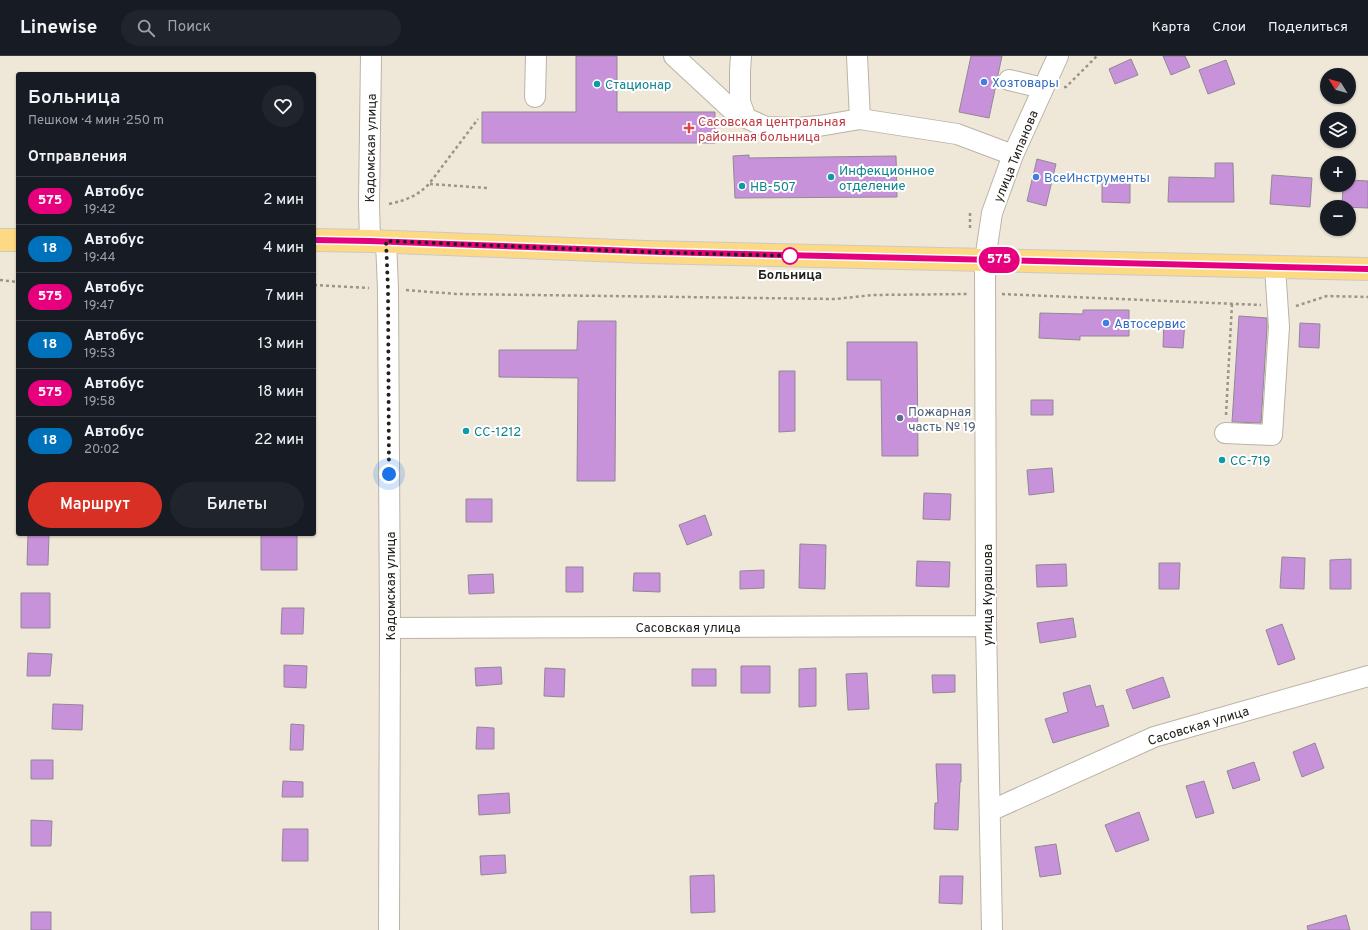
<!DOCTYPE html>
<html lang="ru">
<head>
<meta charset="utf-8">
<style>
	body { margin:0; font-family:Overpass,sans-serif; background:#20242c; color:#f1f3f6; height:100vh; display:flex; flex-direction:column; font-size:15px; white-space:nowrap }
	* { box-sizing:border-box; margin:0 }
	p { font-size:13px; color:#9ea1a6 }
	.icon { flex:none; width:22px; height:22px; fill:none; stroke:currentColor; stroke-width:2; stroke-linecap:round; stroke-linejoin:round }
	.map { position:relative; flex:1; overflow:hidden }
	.sheet { position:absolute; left:16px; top:16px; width:300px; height:464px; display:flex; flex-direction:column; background:#171b24; border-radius:4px; box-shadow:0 1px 3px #0004 }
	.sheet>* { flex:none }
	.badge { padding:0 8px; border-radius:13px; font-size:14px; line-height:26px }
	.needle { width:26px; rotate:307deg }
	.fabs { position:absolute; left:1320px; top:12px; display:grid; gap:8px }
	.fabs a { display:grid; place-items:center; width:36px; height:36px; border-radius:50%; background:#171b24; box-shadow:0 1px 3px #0004; font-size:20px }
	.you { position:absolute; width:20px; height:20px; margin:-10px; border:3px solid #fff; border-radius:50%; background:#1a73e8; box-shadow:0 0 0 6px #1a73e833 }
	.map>.badge { position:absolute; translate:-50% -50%; box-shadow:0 0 0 2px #fff }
	h2 { padding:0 12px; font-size:15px; line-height:36px }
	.round { display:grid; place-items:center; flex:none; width:42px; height:42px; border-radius:21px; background:#20242c }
	.head { display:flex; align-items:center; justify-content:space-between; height:68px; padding:0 12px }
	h1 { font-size:19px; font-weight:600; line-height:30px }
	.button { display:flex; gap:8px; margin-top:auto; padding:8px 12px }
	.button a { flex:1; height:46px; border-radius:24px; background:#d93025; color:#fff; font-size:16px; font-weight:600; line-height:46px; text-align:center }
	.button a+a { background:#20242c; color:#f1f3f6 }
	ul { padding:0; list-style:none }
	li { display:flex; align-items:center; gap:12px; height:48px; padding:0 12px; border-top:1px solid #363941 }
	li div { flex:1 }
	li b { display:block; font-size:15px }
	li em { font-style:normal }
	li .badge { min-width:44px; font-weight:700; text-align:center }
	header { display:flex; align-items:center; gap:24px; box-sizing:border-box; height:56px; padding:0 20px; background:#171b24; border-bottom:1px solid #363941 }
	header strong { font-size:19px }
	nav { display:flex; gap:22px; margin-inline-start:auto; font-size:14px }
	.search { width:280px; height:36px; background:#20242c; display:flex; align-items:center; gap:10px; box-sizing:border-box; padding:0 14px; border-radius:22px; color:#9ea1a6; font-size:15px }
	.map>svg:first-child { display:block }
	.building { fill:#c792d9; stroke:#918894 }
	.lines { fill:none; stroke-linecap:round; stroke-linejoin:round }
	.minor-casing { stroke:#bab4a5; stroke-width:22 }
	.major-casing { stroke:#cacac9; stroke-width:24 }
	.path { stroke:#9a9489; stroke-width:2.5; stroke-dasharray:3 3; stroke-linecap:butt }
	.minor { stroke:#fff; stroke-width:20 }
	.major { stroke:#fdd983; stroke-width:22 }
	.line-casing { stroke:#fff; stroke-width:9 }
	.line { stroke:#e6007e; stroke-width:6 }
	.walk { stroke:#24211c; stroke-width:4; stroke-dasharray:0 7.2 }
	.shop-dot { fill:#3f7fe0; stroke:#fff; stroke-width:1.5 }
	.culture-dot { fill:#0f9aa8; stroke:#fff; stroke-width:1.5 }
	.health-dot { fill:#e0444e; stroke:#fff; stroke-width:1.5 }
	.stop-dot { fill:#fff; stroke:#e6007e; stroke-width:2 }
	.service-dot { fill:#5c6f8a; stroke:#fff; stroke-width:1.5 }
	.labels { text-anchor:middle; stroke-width:4; stroke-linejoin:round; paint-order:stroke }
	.shop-label { font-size:13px; fill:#366cbe; stroke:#fff; text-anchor:start }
	.culture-label { font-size:13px; fill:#0d838f; stroke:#fff; text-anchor:start }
	.health-label { font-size:13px; fill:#be3a42; stroke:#fff; text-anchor:start }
	.street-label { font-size:13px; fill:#24211c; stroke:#fff }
	.stop-label { font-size:13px; font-weight:bold; fill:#24211c; stroke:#fff }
	.service-label { font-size:13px; fill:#4e5e75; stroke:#fff; text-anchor:start }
</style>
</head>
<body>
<header>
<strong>Linewise</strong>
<div class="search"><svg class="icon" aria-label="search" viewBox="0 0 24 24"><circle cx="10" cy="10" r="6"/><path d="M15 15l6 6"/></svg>Поиск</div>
<nav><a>Карта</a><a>Слои</a><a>Поделиться</a></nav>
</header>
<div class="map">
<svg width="1368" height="874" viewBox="0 0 1368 874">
	<rect width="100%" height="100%" fill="#efe8d9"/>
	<path class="building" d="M576,0h41v56h98v31h-233v-31h94z
		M971,0h31l-13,62 -30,-6z
		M1163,0h22l5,11 -19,8z
		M1131,3l7,16 -23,9 -6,-15z
		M1226,4l9,24 -27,10 -9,-24z
		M749,99v3l147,-2 1,41 -162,1 -2,-42z
		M1037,103l19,5 -10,42 -19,-5z
		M1215,107h18l1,39h-66l1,-25 46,1z
		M1272,119l40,3 -2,29 -40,-3z
		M1349,124l19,1v27l-26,-1 1,-22h6z
		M1102,125l28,1v21l-28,-1z
		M1083,254h46v26h-49v4l-41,-2 1,-25 43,1z
		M1239,260l28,2v9l-6,96 -29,-1z
		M1164,264l21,1 -2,27 -20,-1z
		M578,265h38l-1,160h-38l1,-103 -79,-1v-27h78z
		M1300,267l20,1 -1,24 -20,-1z
		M847,286h70l1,114h-36l-1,-76h-34z
		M779,315h16v60l-16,1z
		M1031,344h22v15h-22z
		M1052,412l2,24 -25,3 -2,-25z
		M924,437l27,1 -1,26 -27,-1z
		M466,443h26v23h-26z
		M705,459l7,20 -25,10 -8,-20z
		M28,478h21l-1,31h-21z
		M261,478h36v36h-36z
		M800,488l26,1 -1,44 -26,-1z
		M1282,501l23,1 -1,31 -24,-1z
		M1351,503v30h-21v-29z
		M917,505l33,1 -1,25 -33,-1z
		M1159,507h21l-1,26h-20z
		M1066,508l1,22 -30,1 -1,-22z
		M566,511h17v25h-17z
		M764,514v18l-24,1v-18z
		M634,517h26v19l-27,-1z
		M493,518l1,19 -25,1 -1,-19z
		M21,537h29v35h-29z
		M282,552h22l-1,26h-22z
		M1073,562l3,19 -36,6 -3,-20z
		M1282,568l13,35 -17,6 -12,-35z
		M28,597l24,1 -2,22h-23z
		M284,609l23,1 -1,22 -22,-1z
		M741,610h29v27h-29z
		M501,611l1,17 -26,2 -1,-18z
		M545,612l20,1 -1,28 -20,-1z
		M816,612v38l-17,1v-38z
		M692,613h24v17h-24z
		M867,617l2,36 -21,1 -2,-36z
		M932,619h23v17l-22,1z
		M1163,621l7,20 -37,12 -7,-19z
		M1090,629l6,22 7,-2 6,21 -56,17 -8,-24 23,-7 -5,-19z
		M53,648l30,1 -1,25 -30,-1z
		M291,668l13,1 -1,25h-13z
		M477,671l17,1v21h-18z
		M1315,687l9,25 -22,9 -9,-25z
		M31,704h22v19h-22z
		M1254,706l6,18 -27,9 -6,-18z
		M936,708h25v18h-1l-2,48 -24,-1 1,-26h3z
		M283,725l20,1v15h-21z
		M1204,725l10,32 -18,5 -10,-32z
		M509,737l1,20 -31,2 -1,-20z
		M1139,756l10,28 -33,12 -11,-27z
		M31,764l21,1 -1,25h-20z
		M283,773h25v32h-26z
		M1056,788l5,30 -21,3 -5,-30z
		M505,799l1,18 -25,2 -1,-19z
		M714,819l1,37 -24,1 -1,-37z
		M940,820h23l-1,28 -23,-1z
		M31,856h20v18h-20z
		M1346,859l4,15h-42l-1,-4z"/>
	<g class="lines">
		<defs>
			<path id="minor" d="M674,0l56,52 16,10
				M741,0l-1,15v31l6,16 20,9 31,1 22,-2 41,-7
				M857,0l3,63 97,15 56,21
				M1009,24l34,8
				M535,41l1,-41
				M370,185l-1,-38 2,-147
				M386,185l2,48 2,339 -1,302
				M1225,377l47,2 7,-108 -4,-60
				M390,572l596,-2
				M990,755l164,-74 214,-61
				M992,874l-6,-304 -1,-366 7,-47 21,-58 45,-99"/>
			<path id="major" d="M0,184h18
				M314,184l56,1 276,11 722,17"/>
		</defs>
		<use href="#minor" class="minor-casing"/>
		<use href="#major" class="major-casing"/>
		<path class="path" d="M1064,31h2l31,-31
			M430,128l57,4
			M389,148c18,-4 28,-8 40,-20l49,-65
			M970,157v15
			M0,224l18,2
			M314,229l55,3
			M406,234l50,4 379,5 38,-4 94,-1
			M1002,238l259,11
			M1296,250l31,-10 41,1
			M1226,359l6,-111"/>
		<use href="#minor" class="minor"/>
		<use href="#major" class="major"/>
	</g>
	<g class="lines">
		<defs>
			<path id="line" d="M314,184l56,1 290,11 708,17"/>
		</defs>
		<use href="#line" class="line-casing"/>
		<use href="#line" class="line"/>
		<path class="walk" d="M389,418l-1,-185 -2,-48 260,11 147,4h-3"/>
	</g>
	<g class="shop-dot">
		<circle cx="984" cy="26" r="4"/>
		<circle cx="1036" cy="121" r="4"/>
		<circle cx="1106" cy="267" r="4"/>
	</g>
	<g class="culture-dot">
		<circle cx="597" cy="28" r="4"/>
		<circle cx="831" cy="121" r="4"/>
		<circle cx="742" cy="130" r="4"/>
		<circle cx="466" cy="375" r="4"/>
		<circle cx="1222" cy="404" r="4"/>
	</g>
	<path class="health-dot" d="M687 66h4v4h4v4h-4v4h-4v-4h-4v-4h4z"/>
	<circle class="stop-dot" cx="790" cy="200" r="8"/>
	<circle class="service-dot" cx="900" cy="362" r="4"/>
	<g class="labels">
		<g class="shop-label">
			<text x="992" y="31">Хозтовары</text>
			<text x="1044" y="126">ВсеИнструменты</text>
			<text x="1114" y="272">Автосервис</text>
		</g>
		<g class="culture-label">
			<text x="605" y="33">Стационар</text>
			<text x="839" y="119">Инфекционное<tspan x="839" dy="15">отделение</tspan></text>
			<text x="750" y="135">НВ-507</text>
			<text x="474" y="380">СС-1212</text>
			<text x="1230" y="409">СС-719</text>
		</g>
		<g class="health-label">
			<text x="698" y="70">Сасовская центральная<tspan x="698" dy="15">районная больница</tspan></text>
		</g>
		<g class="street-label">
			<text transform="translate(370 92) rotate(-89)" y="5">Кадомская улица</text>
			<text transform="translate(1015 100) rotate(-68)" y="5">улица Типанова</text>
			<text transform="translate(390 530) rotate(-90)" y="5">Кадомская улица</text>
			<text transform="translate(987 539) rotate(-90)" y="5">улица Курашова</text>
			<text x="688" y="576">Сасовская улица</text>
			<text transform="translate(1198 669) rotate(-17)" y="5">Сасовская улица</text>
		</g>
		<g class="stop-label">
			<text x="790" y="223">Больница</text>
		</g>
		<g class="service-label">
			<text x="908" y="360">Пожарная<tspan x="908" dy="15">часть № 19</tspan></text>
		</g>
	</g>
</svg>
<div class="fabs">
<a><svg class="needle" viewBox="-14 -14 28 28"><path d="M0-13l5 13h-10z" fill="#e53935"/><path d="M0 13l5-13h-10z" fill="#9ea1a6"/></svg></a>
<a><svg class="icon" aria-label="layers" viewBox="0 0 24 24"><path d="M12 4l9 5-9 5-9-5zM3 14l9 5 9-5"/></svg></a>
<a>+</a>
<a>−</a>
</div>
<div class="you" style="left:389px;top:418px"></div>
<b class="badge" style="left:999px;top:204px;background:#e6007e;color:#fff">575</b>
<section class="sheet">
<div class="head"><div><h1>Больница</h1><p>Пешком · 4 мин · 250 m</p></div><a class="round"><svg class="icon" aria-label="heart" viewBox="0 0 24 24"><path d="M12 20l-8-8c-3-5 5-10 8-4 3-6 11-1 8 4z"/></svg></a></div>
<h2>Отправления</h2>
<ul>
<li><span class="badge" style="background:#e6007e;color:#fff">575</span><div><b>Автобус</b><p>19:42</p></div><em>2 мин</em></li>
<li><span class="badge" style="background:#0072bc;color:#fff">18</span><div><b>Автобус</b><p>19:44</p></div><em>4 мин</em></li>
<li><span class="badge" style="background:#e6007e;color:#fff">575</span><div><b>Автобус</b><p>19:47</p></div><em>7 мин</em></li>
<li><span class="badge" style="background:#0072bc;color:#fff">18</span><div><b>Автобус</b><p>19:53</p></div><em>13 мин</em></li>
<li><span class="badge" style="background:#e6007e;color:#fff">575</span><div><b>Автобус</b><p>19:58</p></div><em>18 мин</em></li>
<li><span class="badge" style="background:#0072bc;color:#fff">18</span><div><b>Автобус</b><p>20:02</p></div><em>22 мин</em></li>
</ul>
<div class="button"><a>Маршрут</a><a>Билеты</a></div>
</section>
</div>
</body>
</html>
